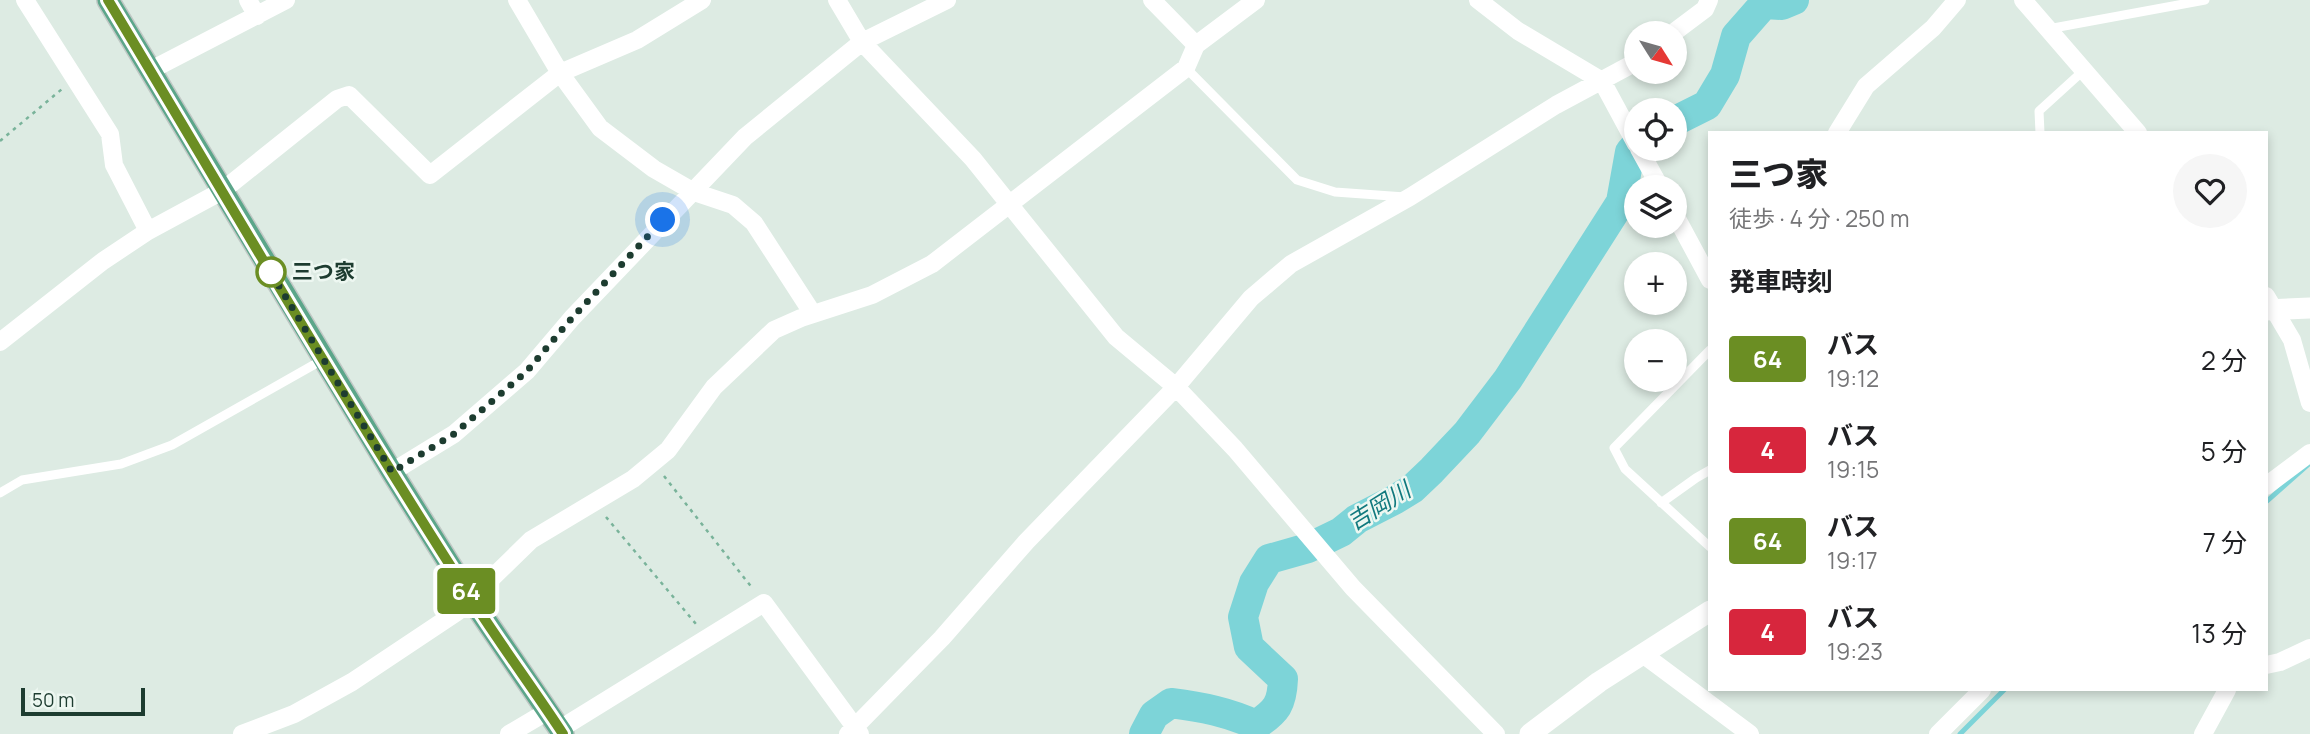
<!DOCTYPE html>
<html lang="ja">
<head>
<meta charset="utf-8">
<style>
	body { margin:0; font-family:Manrope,"Noto Sans JP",sans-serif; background:#f6f6f6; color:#202124; height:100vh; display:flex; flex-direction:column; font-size:26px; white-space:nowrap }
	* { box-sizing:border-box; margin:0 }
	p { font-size:23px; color:#757577 }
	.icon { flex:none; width:38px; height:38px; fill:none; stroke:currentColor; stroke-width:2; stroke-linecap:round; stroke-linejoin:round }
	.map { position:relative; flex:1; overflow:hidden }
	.sheet { position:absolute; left:1708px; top:131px; width:560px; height:560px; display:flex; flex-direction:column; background:#fff; border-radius:0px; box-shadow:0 4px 10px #0003 }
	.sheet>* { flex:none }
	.badge { padding:0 14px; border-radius:5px; font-size:24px; line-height:46px }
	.needle { width:46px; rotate:127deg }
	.fabs { position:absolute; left:1624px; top:21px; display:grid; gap:14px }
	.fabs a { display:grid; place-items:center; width:63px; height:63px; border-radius:50%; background:#fff; box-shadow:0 4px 10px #0003; font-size:35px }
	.scale { position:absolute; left:21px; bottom:18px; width:124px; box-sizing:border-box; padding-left:7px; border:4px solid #1d3c30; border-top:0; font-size:19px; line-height:24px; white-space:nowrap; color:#1d3c30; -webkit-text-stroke:5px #edf7f1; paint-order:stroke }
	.you { position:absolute; width:35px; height:35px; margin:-18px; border:5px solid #fff; border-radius:50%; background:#1a73e8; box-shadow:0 0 0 10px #1a73e833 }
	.map>.badge { position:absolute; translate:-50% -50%; box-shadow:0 0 0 4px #fff }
	h2 { padding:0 21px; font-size:26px; line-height:63px }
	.round { display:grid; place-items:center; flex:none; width:74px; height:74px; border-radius:37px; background:#f6f6f6 }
	.head { display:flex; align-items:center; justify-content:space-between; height:119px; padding:0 21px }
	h1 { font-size:33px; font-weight:800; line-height:52px }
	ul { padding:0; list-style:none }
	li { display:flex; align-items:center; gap:21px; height:91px; padding:0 21px }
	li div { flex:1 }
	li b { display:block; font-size:26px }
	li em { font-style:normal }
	li .badge { min-width:77px; font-weight:700; text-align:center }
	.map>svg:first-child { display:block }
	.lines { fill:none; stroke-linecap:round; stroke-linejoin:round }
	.stream { stroke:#7dd4d8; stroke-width:5 }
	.river { stroke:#7dd4d8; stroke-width:30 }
	.primary-casing { stroke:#c0c8c5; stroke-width:24 }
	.path { stroke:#79b39a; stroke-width:2.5; stroke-dasharray:3.5 5; stroke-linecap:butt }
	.service { stroke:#fff; stroke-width:9 }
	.minor { stroke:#fff; stroke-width:18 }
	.tertiary { stroke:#fff; stroke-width:21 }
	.primary { stroke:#5ca68a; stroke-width:21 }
	.line-casing { stroke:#fff; stroke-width:16 }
	.line { stroke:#6b8e23; stroke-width:10 }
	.walk { stroke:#1d3c30; stroke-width:7; stroke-dasharray:0 12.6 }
	.stop-dot { fill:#fff; stroke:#6b8e23; stroke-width:3.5 }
	.labels { text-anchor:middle; stroke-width:5; stroke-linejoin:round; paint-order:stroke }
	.stop-label { font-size:21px; font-weight:bold; fill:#1d3c30; stroke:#edf7f1; text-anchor:start }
	.water-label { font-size:23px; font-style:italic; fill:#11797e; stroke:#edf7f1 }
</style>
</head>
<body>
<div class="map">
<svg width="2310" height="734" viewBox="0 0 2310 734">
	<rect width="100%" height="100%" fill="#ddebe3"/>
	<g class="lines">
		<path class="stream" d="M2266,502l44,-39
			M1960,734l44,-44"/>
		<path class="river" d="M1675,121l32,-16 18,-30 11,-39 28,-32 18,1 12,-5
			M1144,734l10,-19 17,-12c31,4 57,9 85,22 21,-14 26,-21 27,-46l-34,-32 -6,-30 11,-34 15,-24 39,-11 33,-16 16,-13 37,-19 18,-11 20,-19 35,-37 41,-54 113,-177 9,-50 6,-7"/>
		<defs>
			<path id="primary" d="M108,0l284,472 80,128 91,134"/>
		</defs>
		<use href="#primary" class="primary-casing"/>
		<path class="path" d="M0,141l62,-52
			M664,476l89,113
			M606,517l90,107"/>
		<path class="service" d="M2048,29l157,-29
			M1186,68l111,112 38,12 70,5
			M2040,133l-1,-22 44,-40
			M1710,350l-96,98 11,21 85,78
			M0,493l22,-13 99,-16 51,-19 152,-86
			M1661,503l35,-25 14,-8"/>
		<path class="minor" d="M25,0l85,134 4,31 34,66
			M248,0l9,16
			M517,0l43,73 40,55 54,41 40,23 39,13 21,18 59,91
			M837,0l25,42 111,117 143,178 60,50 59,62 118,139 143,146
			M1152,0l44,45
			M1478,0l40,31 84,50 34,63
			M2023,0l115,133
			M1673,33l32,-24 4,-9
			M151,70l135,-70
			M1837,133l29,-47 67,-58 24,-28
			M1639,149l21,38
			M1675,215l35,65
			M2266,296l26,44 18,63
			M0,342l103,-81 45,-30 74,-40 115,-92 12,-4 81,80 130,-102 77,-33 65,-40
			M392,472l62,-38 73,-63 45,-53 173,-181 117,-95 85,-42
			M2266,486l44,-33
			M1644,655l106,79
			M2266,665l14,-3 30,-14
			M560,729l204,-126 96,131
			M242,734l52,-20 58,-32 105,-70 74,-72 102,-61 35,-29 46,-63 60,-57 27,-12 71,-23 60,-31 254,-196 10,-23 60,-45
			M509,734l39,-23
			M848,734l94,-96 84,-96 150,-155 75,-89 40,-34 119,-67 146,-92 80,-43
			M1938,734l44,-44
			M2203,734l24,-44"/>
		<path class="tertiary" d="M2266,310l44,-2
			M1530,734l69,-52 111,-71"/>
		<use href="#primary" class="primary"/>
	</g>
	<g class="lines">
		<defs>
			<path id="line" d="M108,0c120,200 237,402 363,598 29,46 62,90 92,136"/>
		</defs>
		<use href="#line" class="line-casing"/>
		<use href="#line" class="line"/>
		<path class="walk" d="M271,272l-6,-9 127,209 62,-38 73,-63 45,-53 91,-98"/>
	</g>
	<circle class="stop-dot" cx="271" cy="272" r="14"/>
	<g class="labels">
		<g class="stop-label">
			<text x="292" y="279">三つ家</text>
		</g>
		<g class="water-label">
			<text transform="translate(1379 506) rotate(-32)" y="8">吉岡川</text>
		</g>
	</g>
</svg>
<div class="fabs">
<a><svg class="needle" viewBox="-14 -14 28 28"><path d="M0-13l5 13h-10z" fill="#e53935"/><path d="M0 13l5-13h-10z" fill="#757577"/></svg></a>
<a><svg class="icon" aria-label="locate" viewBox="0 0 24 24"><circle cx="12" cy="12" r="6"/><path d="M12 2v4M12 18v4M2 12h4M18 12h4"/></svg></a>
<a><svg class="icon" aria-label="layers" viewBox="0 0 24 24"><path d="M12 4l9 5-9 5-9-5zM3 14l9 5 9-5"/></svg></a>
<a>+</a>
<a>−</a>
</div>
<div class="scale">50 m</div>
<div class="you" style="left:663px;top:220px"></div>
<b class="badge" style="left:466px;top:591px;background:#6b8e23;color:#fff">64</b>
<section class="sheet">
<div class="head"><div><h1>三つ家</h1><p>徒歩 · 4 分 · 250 m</p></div><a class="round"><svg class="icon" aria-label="heart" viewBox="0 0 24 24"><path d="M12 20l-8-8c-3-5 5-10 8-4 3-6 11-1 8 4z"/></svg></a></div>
<h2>発車時刻</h2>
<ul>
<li><span class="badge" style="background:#6b8e23;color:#fff">64</span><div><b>バス</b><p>19:12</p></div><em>2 分</em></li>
<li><span class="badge" style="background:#d7263d;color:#fff">4</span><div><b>バス</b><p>19:15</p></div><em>5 分</em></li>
<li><span class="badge" style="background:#6b8e23;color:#fff">64</span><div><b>バス</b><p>19:17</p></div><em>7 分</em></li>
<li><span class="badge" style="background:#d7263d;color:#fff">4</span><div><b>バス</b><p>19:23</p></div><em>13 分</em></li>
</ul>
</section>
</div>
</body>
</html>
